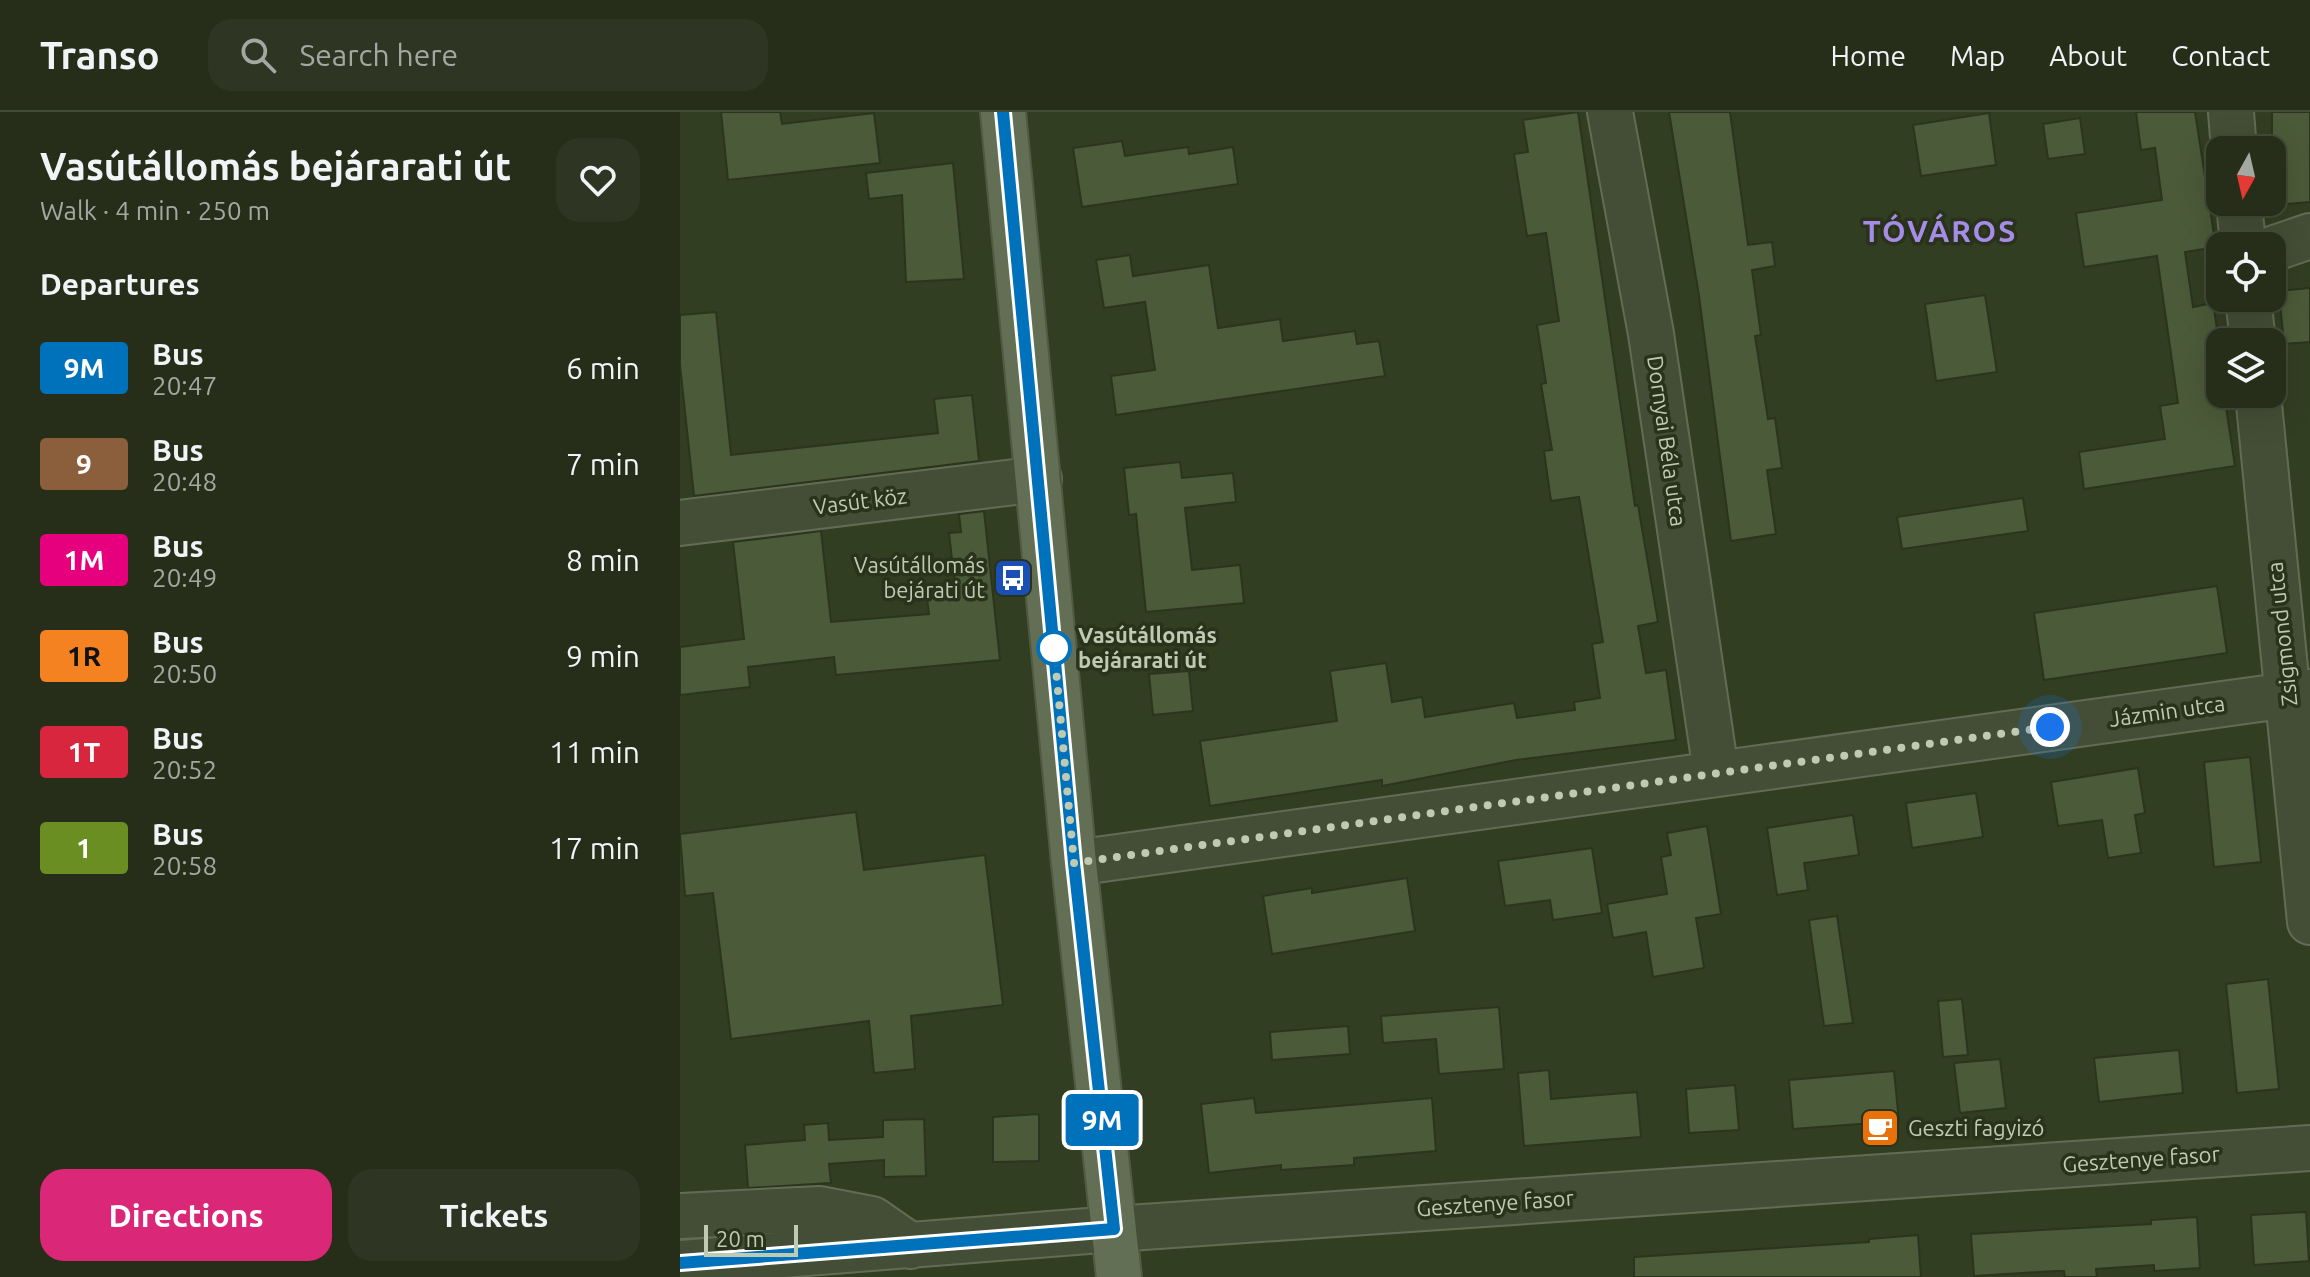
<!DOCTYPE html>
<html lang="en">
<head>
<meta charset="utf-8">
<style>
	body { margin:0; font-family:Ubuntu,sans-serif; background:#2e3623; color:#f1f3f6; height:100vh; display:flex; flex-direction:column; font-size:30px; white-space:nowrap }
	* { box-sizing:border-box; margin:0 }
	p { font-size:26px; color:#a4a8a2 }
	.icon { flex:none; width:44px; height:44px; fill:none; stroke:currentColor; stroke-width:2; stroke-linecap:round; stroke-linejoin:round }
	.map { position:relative; flex:1; overflow:hidden }
	.sheet { display:flex; flex-direction:column; background:#262e1a; width:680px }
	.sheet>* { flex:none }
	.badge { padding:0 16px; border-radius:6px; font-size:28px; line-height:52px }
	.needle { width:52px; rotate:188deg }
	.fabs { position:absolute; left:1526px; top:24px; display:grid; gap:16px }
	.fabs a { display:grid; place-items:center; width:80px; height:80px; border-radius:16px; background:#262e1a; box-shadow:0 8px 32px #0002,0 0 0 2px #424a39; font-size:40px }
	.scale { position:absolute; left:24px; bottom:20px; width:94px; box-sizing:border-box; padding-left:8px; border:4px solid #bfcab2; border-top:0; font-size:22px; line-height:28px; white-space:nowrap; color:#bfcab2; -webkit-text-stroke:6px #29331b; paint-order:stroke }
	.you { position:absolute; width:40px; height:40px; margin:-20px; border:6px solid #fff; border-radius:50%; background:#1a73e8; box-shadow:0 0 0 12px #1a73e833 }
	.map>.badge { position:absolute; translate:-50% -50%; box-shadow:0 0 0 4px #fff }
	h2 { padding:0 40px; font-size:30px; line-height:72px }
	.round { display:grid; place-items:center; flex:none; width:84px; height:84px; border-radius:24px; background:#2e3623 }
	.headline { display:flex; align-items:center; justify-content:space-between; height:136px; padding:0 40px }
	h1 { font-size:38px; font-weight:700; line-height:60px }
	.button { display:flex; gap:16px; margin-top:auto; padding:16px 40px }
	.button a { flex:1; height:92px; border-radius:24px; background:#db2777; color:#fff; font-size:32px; font-weight:700; line-height:92px; text-align:center }
	.button a+a { background:#2e3623; color:#f1f3f6 }
	ul { padding:0; list-style:none }
	li { display:flex; align-items:center; gap:24px; height:96px; padding:0 40px }
	li div { flex:1 }
	li b { display:block; font-size:30px }
	li em { font-style:normal }
	li .badge { min-width:88px; font-weight:700; text-align:center }
	header { display:flex; align-items:center; gap:48px; box-sizing:border-box; height:112px; padding:0 40px; background:#262e1a; border-bottom:2px solid #424a39 }
	header strong { font-size:38px }
	nav { display:flex; gap:44px; margin-inline-start:auto; font-size:28px }
	.search { width:560px; height:72px; background:#2e3623; display:flex; align-items:center; gap:20px; box-sizing:border-box; padding:0 28px; border-radius:24px; color:#a4a8a2; font-size:30px }
	main { display:flex; flex:1; min-height:0 }
	.map>svg:first-child { display:block }
	.building { fill:#4b5a38; stroke:#2b351d; stroke-width:2 }
	.lines { fill:none; stroke-linecap:round; stroke-linejoin:round }
	.minor-casing { stroke:#626c54; stroke-width:48 }
	.major-casing { stroke:#505a42; stroke-width:48 }
	.minor { stroke:#444e36; stroke-width:44 }
	.major { stroke:#636f54; stroke-width:44 }
	.line-casing { stroke:#fff; stroke-width:18 }
	.line { stroke:#0072bc; stroke-width:12 }
	.walk { stroke:#bfcab2; stroke-width:8; stroke-dasharray:0 14.4 }
	.stop-dot { fill:#fff; stroke:#0072bc; stroke-width:4 }
	.labels { text-anchor:middle; stroke-width:7; stroke-linejoin:round; paint-order:stroke }
	.street-label { font-size:22px; fill:#bfcab2; stroke:#29331b }
	.poi-label { font-size:22px; fill:#bfcab2; stroke:#29331b; text-anchor:end }
	.stop-label { font-size:22px; font-weight:bold; fill:#bfcab2; stroke:#29331b; text-anchor:start }
	.district-label { font-size:30px; font-weight:bold; letter-spacing:2px; fill:#a58ce6; stroke:#29331b }
</style>
</head>
<body>
<header>
<strong>Transo</strong>
<div class="search"><svg class="icon" aria-label="search" viewBox="0 0 24 24"><circle cx="10" cy="10" r="6"/><path d="M15 15l6 6"/></svg>Search here</div>
<nav><a>Home</a><a>Map</a><a>About</a><a>Contact</a></nav>
</header>
<main>
<section class="sheet">
<div class="headline"><div><h1>Vasútállomás bejárarati út</h1><p>Walk · 4 min · 250 m</p></div><a class="round"><svg class="icon" aria-label="heart" viewBox="0 0 24 24"><path d="M12 20l-8-8c-3-5 5-10 8-4 3-6 11-1 8 4z"/></svg></a></div>
<h2>Departures</h2>
<ul>
<li><span class="badge" style="background:#0072bc;color:#fff">9M</span><div><b>Bus</b><p>20:47</p></div><em>6 min</em></li>
<li><span class="badge" style="background:#8b5e3c;color:#fff">9</span><div><b>Bus</b><p>20:48</p></div><em>7 min</em></li>
<li><span class="badge" style="background:#e6007e;color:#fff">1M</span><div><b>Bus</b><p>20:49</p></div><em>8 min</em></li>
<li><span class="badge" style="background:#f58220;color:#111">1R</span><div><b>Bus</b><p>20:50</p></div><em>9 min</em></li>
<li><span class="badge" style="background:#d7263d;color:#fff">1T</span><div><b>Bus</b><p>20:52</p></div><em>11 min</em></li>
<li><span class="badge" style="background:#6b8e23;color:#fff">1</span><div><b>Bus</b><p>20:58</p></div><em>17 min</em></li>
</ul>
<div class="button"><a>Directions</a><a>Tickets</a></div>
</section>
<div class="map">
<svg width="1630" height="1165" viewBox="0 0 1630 1165">
	<rect width="100%" height="100%" fill="#323e22"/>
	<path class="building" d="M41,0h59l2,12 92,-11 6,50 -152,17z
		M898,0l57,394 3,-1 20,117 -20,4 8,47 20,-3 10,70 -160,20 -134,26v-6l-172,26 -10,-65 137,-20 -7,-50 56,-8 6,39 30,-5 3,20 89,-14 3,15 58,-8 -1,-8 26,-4 -8,-54 11,-2 -24,-145 -28,4 -7,-50 8,-1 -11,-66 5,-1 -9,-58 22,-4 -13,-88 -19,3 -13,-82 14,-2 -5,-32z
		M989,0h61l18,133 24,-3 3,24 -23,4 9,65 -6,1 13,83 7,-1 7,50 -15,2 9,64 -45,7 -32,-245z
		M1456,0h59l21,135 -31,5 8,55 20,-4 7,45v46h4l11,72 -151,23 -5,-37 86,-13 -5,-33 18,-3 -21,-147 -73,11 -8,-54 86,-13 -7,-52 -14,2z
		M1592,0h38v90l-38,3z
		M1309,1l7,52 -75,11 -8,-51z
		M1400,6l5,36 -37,5 -5,-35z
		M442,29l3,15 63,-9 1,7 44,-7 5,37 -156,23 -9,-59z
		M273,51l11,116 -58,3 -4,-87 -33,4 -3,-26z
		M450,143l3,21 76,-11 9,63 62,-9 3,22 72,-10 2,13 22,-3 6,35 -269,39 -5,-39 44,-6 -10,-68 -41,6 -8,-48z
		M1630,176v54l-26,2 -5,-53z
		M1305,183l12,77 -61,9 -11,-77z
		M36,200l15,143 207,-22 -4,-34 38,-4 7,66 -285,35 -14,-131v-50z
		M500,350l2,16 51,-5 3,29 -51,6 7,62 48,-5 4,38 -98,9 -10,-98 -7,1 -5,-47z
		M1343,386l5,33 -126,18 -5,-32z
		M304,399l16,149 -164,15 -2,-18 -86,10 2,20 -70,8v-48l64,-8 -11,-97 88,-11 10,91 98,-8 -2,-16 29,-3 -7,-62 12,-1 -2,-18z
		M1537,474l10,67 -183,27 -10,-67z
		M509,559l4,40 -40,4 -4,-41z
		M1570,645l11,105 -47,5 -10,-105z
		M1458,656l7,45 -10,2 6,38 -33,5 -6,-38 -44,6 -7,-44z
		M1296,681l7,44 -71,11 -6,-45z
		M176,700l8,58 121,-15 18,150 -92,11 4,53 -41,4 -5,-52 -138,18 -18,-146 -28,3 -5,-62z
		M1173,703l6,40 -55,8 4,27 -31,5 -10,-67z
		M1027,714l14,88 -25,4 8,50 -51,9 -7,-45 -33,6 -6,-34 60,-10 -6,-37 10,-2 -4,-22z
		M912,736l10,65 -49,7 -3,-20 -45,6 -7,-45z
		M727,766l8,53 -143,23 -9,-58 49,-8v5z
		M1157,804l16,107 -29,3 -15,-106z
		M1588,867l11,110 -42,4 -11,-109z
		M1282,887l6,56 -25,2 -5,-56z
		M819,895l5,62 -65,5 -3,-35 -53,4 -2,-27z
		M668,914l2,28 -78,6 -2,-28z
		M1499,938l4,43 -84,9 -5,-44z
		M1320,947l6,49 -46,5 -6,-50z
		M869,958l2,29 86,-7 4,45 -117,9 -6,-73z
		M1214,959l5,50 -106,8 -4,-49z
		M1055,973l4,45 -50,3 -3,-44z
		M574,986l2,15 176,-15 4,53 -82,7v7l-73,5v-5l-72,8 -8,-69z
		M359,1002v47l-46,1v-45z
		M244,1007l2,57 -42,1v-17l-55,4 2,19 -83,5 -3,-43 60,-5 -1,-15 24,-2 1,17 54,-3v-17z
		M1626,1100l3,49 -55,4 -3,-50z
		M1517,1105l3,51 -46,3v-6l-58,4 1,8h-32l-1,-6h-8l-82,5 -3,-42 180,-10v-4z
		M1238,1123l3,42h-287v-20l235,-15v-3z"/>
	<g class="lines">
		<defs>
			<path id="minor" d="M930,0l41,222 65,438
				M1551,0l3,38
				M1559,90l4,44
				M1592,137l38,-13
				M1568,186l5,44
				M1578,282l52,528
				M0,411l359,-44
				M394,751l1236,-171
				M0,1104l140,-7 52,10 39,27
				M0,1151l434,-34 1196,-81"/>
			<path id="major" d="M323,0l71,751 45,414"/>
		</defs>
		<use href="#minor" class="minor-casing"/>
		<use href="#major" class="major-casing"/>
		<use href="#minor" class="minor"/>
		<use href="#major" class="major"/>
	</g>
	<g class="lines">
		<defs>
			<path id="line" d="M0,1151l434,-34 -40,-366 -71,-751"/>
		</defs>
		<use href="#line" class="line-casing"/>
		<use href="#line" class="line"/>
		<path class="walk" d="M374,536l20,215 976,-136"/>
	</g>
	<defs>
		<symbol id="bus-square" viewBox="-11 -11 22 22"><rect x="-9" y="-9" width="18" height="18" rx="4" fill="#1a4fb4" stroke="#29331b"/><path d="M-5-6H5V4H4V6H2V4H-2V6H-4V4H-5ZM-3.5-4V0h7V-4ZM-3.5 1.2v1.5H-2V1.2ZM2 1.2v1.5H3.5V1.2Z" fill="#fff"/></symbol>
		<symbol id="cafe-square" viewBox="-11 -11 22 22"><rect x="-9" y="-9" width="18" height="18" rx="4" fill="#e8710a" stroke="#29331b"/><path d="M-5.5-4.5H6V0H3Q3 3.5 0 3.5H-2.5Q-5.5 3.5-5.5 0ZM3-3.2v2h1.7v-2ZM-6 4.5H4V6H-6Z" fill="#fff"/></symbol>
	</defs>
	<g fill-rule="evenodd">
		<use href="#bus-square" x="311" y="444" width="44" height="44"/>
		<use href="#cafe-square" x="1178" y="994" width="44" height="44"/>
	</g>
	<circle class="stop-dot" cx="374" cy="536" r="16"/>
	<g class="labels">
		<g class="street-label">
			<text transform="translate(987 329) rotate(82)" y="8">Dornyai Béla utca</text>
			<text transform="translate(180 389) rotate(-7)" y="8">Vasút köz</text>
			<text transform="translate(1602 522) rotate(-96)" y="8">Zsigmond utca</text>
			<text transform="translate(1487 599) rotate(-8)" y="8">Jázmin utca</text>
			<text transform="translate(1461 1047) rotate(-4)" y="8">Gesztenye fasor</text>
			<text transform="translate(815 1091) rotate(-4)" y="8">Gesztenye fasor</text>
		</g>
		<g class="poi-label">
			<text x="305" y="461">Vasútállomás<tspan x="305" dy="25">bejárati út</tspan></text>
			<text x="1228" y="1024" text-anchor="start">Geszti fagyizó</text>
		</g>
		<g class="stop-label">
			<text x="398" y="531">Vasútállomás<tspan x="398" dy="25">bejárarati út</tspan></text>
		</g>
		<g class="district-label">
			<text x="1260" y="130">TÓVÁROS</text>
		</g>
	</g>
</svg>
<div class="fabs">
<a><svg class="needle" viewBox="-14 -14 28 28"><path d="M0-13l5 13h-10z" fill="#e53935"/><path d="M0 13l5-13h-10z" fill="#a4a8a2"/></svg></a>
<a><svg class="icon" aria-label="locate" viewBox="0 0 24 24"><circle cx="12" cy="12" r="6"/><path d="M12 2v4M12 18v4M2 12h4M18 12h4"/></svg></a>
<a><svg class="icon" aria-label="layers" viewBox="0 0 24 24"><path d="M12 4l9 5-9 5-9-5zM3 14l9 5 9-5"/></svg></a>
</div>
<div class="scale">20 m</div>
<div class="you" style="left:1370px;top:615px"></div>
<b class="badge" style="left:422px;top:1008px;background:#0072bc;color:#fff">9M</b>
</div>
</main>
</body>
</html>
